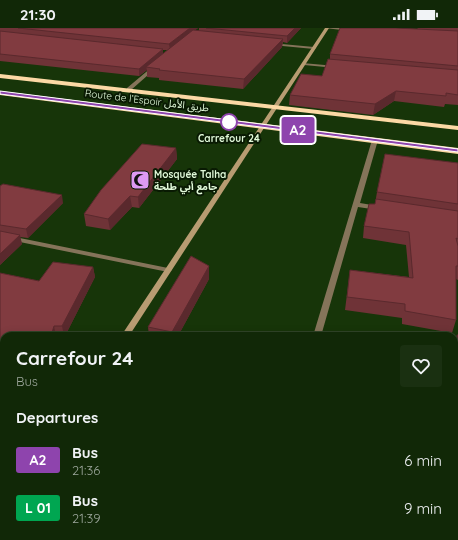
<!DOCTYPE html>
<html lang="en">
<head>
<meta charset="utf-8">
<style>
	body { margin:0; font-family:Quicksand,"Noto Sans Arabic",sans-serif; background:#1a3011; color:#f1f3f6; height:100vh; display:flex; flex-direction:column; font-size:15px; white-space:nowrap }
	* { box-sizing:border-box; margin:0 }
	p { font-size:13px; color:#9ca69b }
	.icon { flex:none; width:22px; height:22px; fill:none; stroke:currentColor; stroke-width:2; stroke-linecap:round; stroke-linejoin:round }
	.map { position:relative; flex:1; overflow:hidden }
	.panel { position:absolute; left:0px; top:304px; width:458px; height:208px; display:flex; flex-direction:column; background:#112807; border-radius:12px 12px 0 0; box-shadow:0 2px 10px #0003,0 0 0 1px #304428 }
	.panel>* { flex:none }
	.badge { padding:0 8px; border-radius:3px; font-size:14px; line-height:26px }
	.map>.badge { position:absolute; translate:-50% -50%; box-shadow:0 0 0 2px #fff }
	h2 { padding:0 16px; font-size:15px; line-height:36px }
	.round { display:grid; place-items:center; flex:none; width:42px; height:42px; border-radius:4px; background:#1a3011 }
	.overview { display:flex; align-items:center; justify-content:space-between; height:68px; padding:0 16px }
	h1 { font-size:19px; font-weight:700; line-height:30px }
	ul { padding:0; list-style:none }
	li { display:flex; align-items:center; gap:12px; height:48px; padding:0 16px }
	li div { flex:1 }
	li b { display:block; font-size:15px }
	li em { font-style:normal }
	li .badge { min-width:44px; font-weight:700; text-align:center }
	.status { display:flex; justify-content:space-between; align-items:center; height:28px; padding:0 20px; background:#112807; direction:ltr }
	.status svg { height:11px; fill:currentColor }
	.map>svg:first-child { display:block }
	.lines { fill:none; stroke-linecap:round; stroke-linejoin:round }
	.street { fill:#85745a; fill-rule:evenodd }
	.secondary { fill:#b89c72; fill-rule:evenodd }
	.highway { fill:#fcd9a5; fill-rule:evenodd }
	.wall { fill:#6f3337; fill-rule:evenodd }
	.shaded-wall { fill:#5a292d }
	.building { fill:#813b40; stroke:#5a292d }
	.line { fill:#8e44ad; stroke:#fff }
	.stop-dot { fill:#fff; stroke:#8e44ad; stroke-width:2 }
	.labels { text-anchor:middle; stroke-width:4; stroke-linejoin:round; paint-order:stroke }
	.far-street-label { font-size:10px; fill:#e1f9d9; stroke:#091a03 }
	.far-stop-label { font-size:10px; font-weight:bold; fill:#e1f9d9; stroke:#091a03 }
	.far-poi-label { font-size:10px; font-weight:bold; fill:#e1f9d9; stroke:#091a03; text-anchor:start }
</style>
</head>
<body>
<div class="status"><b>21:30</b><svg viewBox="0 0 49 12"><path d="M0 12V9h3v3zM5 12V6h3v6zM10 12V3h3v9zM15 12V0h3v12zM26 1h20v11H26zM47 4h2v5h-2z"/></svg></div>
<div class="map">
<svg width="458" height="512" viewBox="0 0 458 512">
	<rect width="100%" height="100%" fill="#173509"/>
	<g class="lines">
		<path class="street" d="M325,0h16l11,2 -2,1z
			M271,15l43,4 2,1 -2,1 -42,-4 -2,-1z
			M302,35l34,3 2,1 -2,1 -32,-3 -2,-1z
			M152,39l4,1 -25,22h-4v-2z
			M375,110l3,2 -18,63 18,3 3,2 -3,2 -20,-3 -37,129h-8l59,-196z
			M0,206l168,34 4,2 -4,2 -168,-34z
			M454,359l4,1v8l-4,-1z
			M454,506l4,2v4h-20l-2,-4h18z
			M253,508h12l-1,4h-12z"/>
		<path class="secondary" d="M325,0h4l-200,308h-8z
			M4,487v15l-4,1v-15z"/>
		<path class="highway" d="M0,46l458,52v4l-458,-52z
			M0,63l458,57v6l-458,-59z"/>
	</g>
	<path class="wall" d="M0,0h198l-3,2 4,1v-3h102l-14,15 -4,-1 -1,5 -39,42 -84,-9v-2l-12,-1v-7l-8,6 -139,-15zM163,22h5l-5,4z
		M417,0h41v77l-13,-1 -1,3 -50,-6 -21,14 -84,-10 1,-10 32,-19 8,-17v-5l88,-25z
		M176,120l1,11 -38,49 -7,-1 -22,23 -24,-4 -2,-12z
		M458,135v117l-2,-1v41l-4,13 -50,-9v-6l-57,-8 5,-40 59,7 -3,-32 -43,-7 1,-12 11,-22 2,-12z
		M0,158l63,17 -35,35 -8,-1 2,7 -22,21z
		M209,238v13l-31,57h-29l-1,-9z
		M93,239l2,10 -30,59h-61v58h-4v-121l39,8z
		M457,307h1v32h-3v-25z"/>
	<path class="shaded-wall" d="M190,0h8l-28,22 -1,-6z
		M295,0h6l-14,15v-7z
		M283,11l-1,8 -39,42 1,-10z
		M163,21v7l-17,11 1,3 -8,6v-7z
		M396,63l-2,10 -21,14 2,-11z
		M176,120l1,11 -38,49 -1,-11z
		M62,167l1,8 -35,35 -2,-9z
		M130,168l2,11 -22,23 -2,-11z
		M20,207l2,9 -22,21v-11z
		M209,238v13l-31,57h-5l-1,-4z
		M93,239l2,10 -30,59h-1l-2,-10z
		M54,298l2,10h-5z
		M65,508h8l1,3 -1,1h-10z"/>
	<path class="building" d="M18,0h172l-21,16z
		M206,0h89l-8,8z
		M340,0h56l62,3v35l-128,-12z
		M193,2l90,9 -39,40 -85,-9 1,-1 -14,-2z
		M0,3l163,18 -24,20 -139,-15z
		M328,31l130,11v25l-12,-2v3l-50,-5 -21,13 -85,-9 11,-21 21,2z
		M142,116l34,4 -38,49 -8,-1 -22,23 -24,-5 17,-24z
		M385,126l73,9v41l-81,-12z
		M3,156l59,11 -36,34 -26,-4v-39z
		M376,171l82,12v28l-2,-1 2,8v20h-2v54l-51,-9v-7l-58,-7 3,-27 63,8 -4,-46 -45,-6 5,-22h6z
		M0,203l20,4 -20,19z
		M191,228l18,10 -37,66 -24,-5z
		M53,234l40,5 -31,59h-8l-3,10h-47v47h-4v-110l39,8z
		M457,307h1v24z
		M32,508h33l-2,4h-34z"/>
	<path class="line" d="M0,63l458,58v3l-458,-58z"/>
	<defs>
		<symbol id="mosque-square" viewBox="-11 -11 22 22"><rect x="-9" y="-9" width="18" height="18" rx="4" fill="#dd99f3" stroke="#091a03"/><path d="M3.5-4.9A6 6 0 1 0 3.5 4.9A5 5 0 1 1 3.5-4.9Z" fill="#111"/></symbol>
	</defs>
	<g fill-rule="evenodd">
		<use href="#mosque-square" x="129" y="141" width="22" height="22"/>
	</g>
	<circle class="stop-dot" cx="229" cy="94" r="8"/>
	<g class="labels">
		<g class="far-street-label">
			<text transform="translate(147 72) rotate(7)" y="4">Route de l’Espoir طريق الأمل</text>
		</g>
		<g class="far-stop-label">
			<text x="229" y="114">Carrefour 24</text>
		</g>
		<g class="far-poi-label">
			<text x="154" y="150">Mosquée Talha<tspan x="154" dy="12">جامع أبي طلحة</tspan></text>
		</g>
	</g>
</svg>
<b class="badge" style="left:298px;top:102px;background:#8e44ad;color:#fff">A2</b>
<section class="panel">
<div class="overview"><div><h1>Carrefour 24</h1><p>Bus</p></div><a class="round"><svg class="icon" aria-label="heart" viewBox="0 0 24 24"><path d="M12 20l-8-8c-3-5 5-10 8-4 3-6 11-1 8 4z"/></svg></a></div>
<h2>Departures</h2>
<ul>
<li><span class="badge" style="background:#8e44ad;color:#fff">A2</span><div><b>Bus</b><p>21:36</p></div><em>6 min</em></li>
<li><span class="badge" style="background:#00a651;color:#fff">L 01</span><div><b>Bus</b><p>21:39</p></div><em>9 min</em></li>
</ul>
</section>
</div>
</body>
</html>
